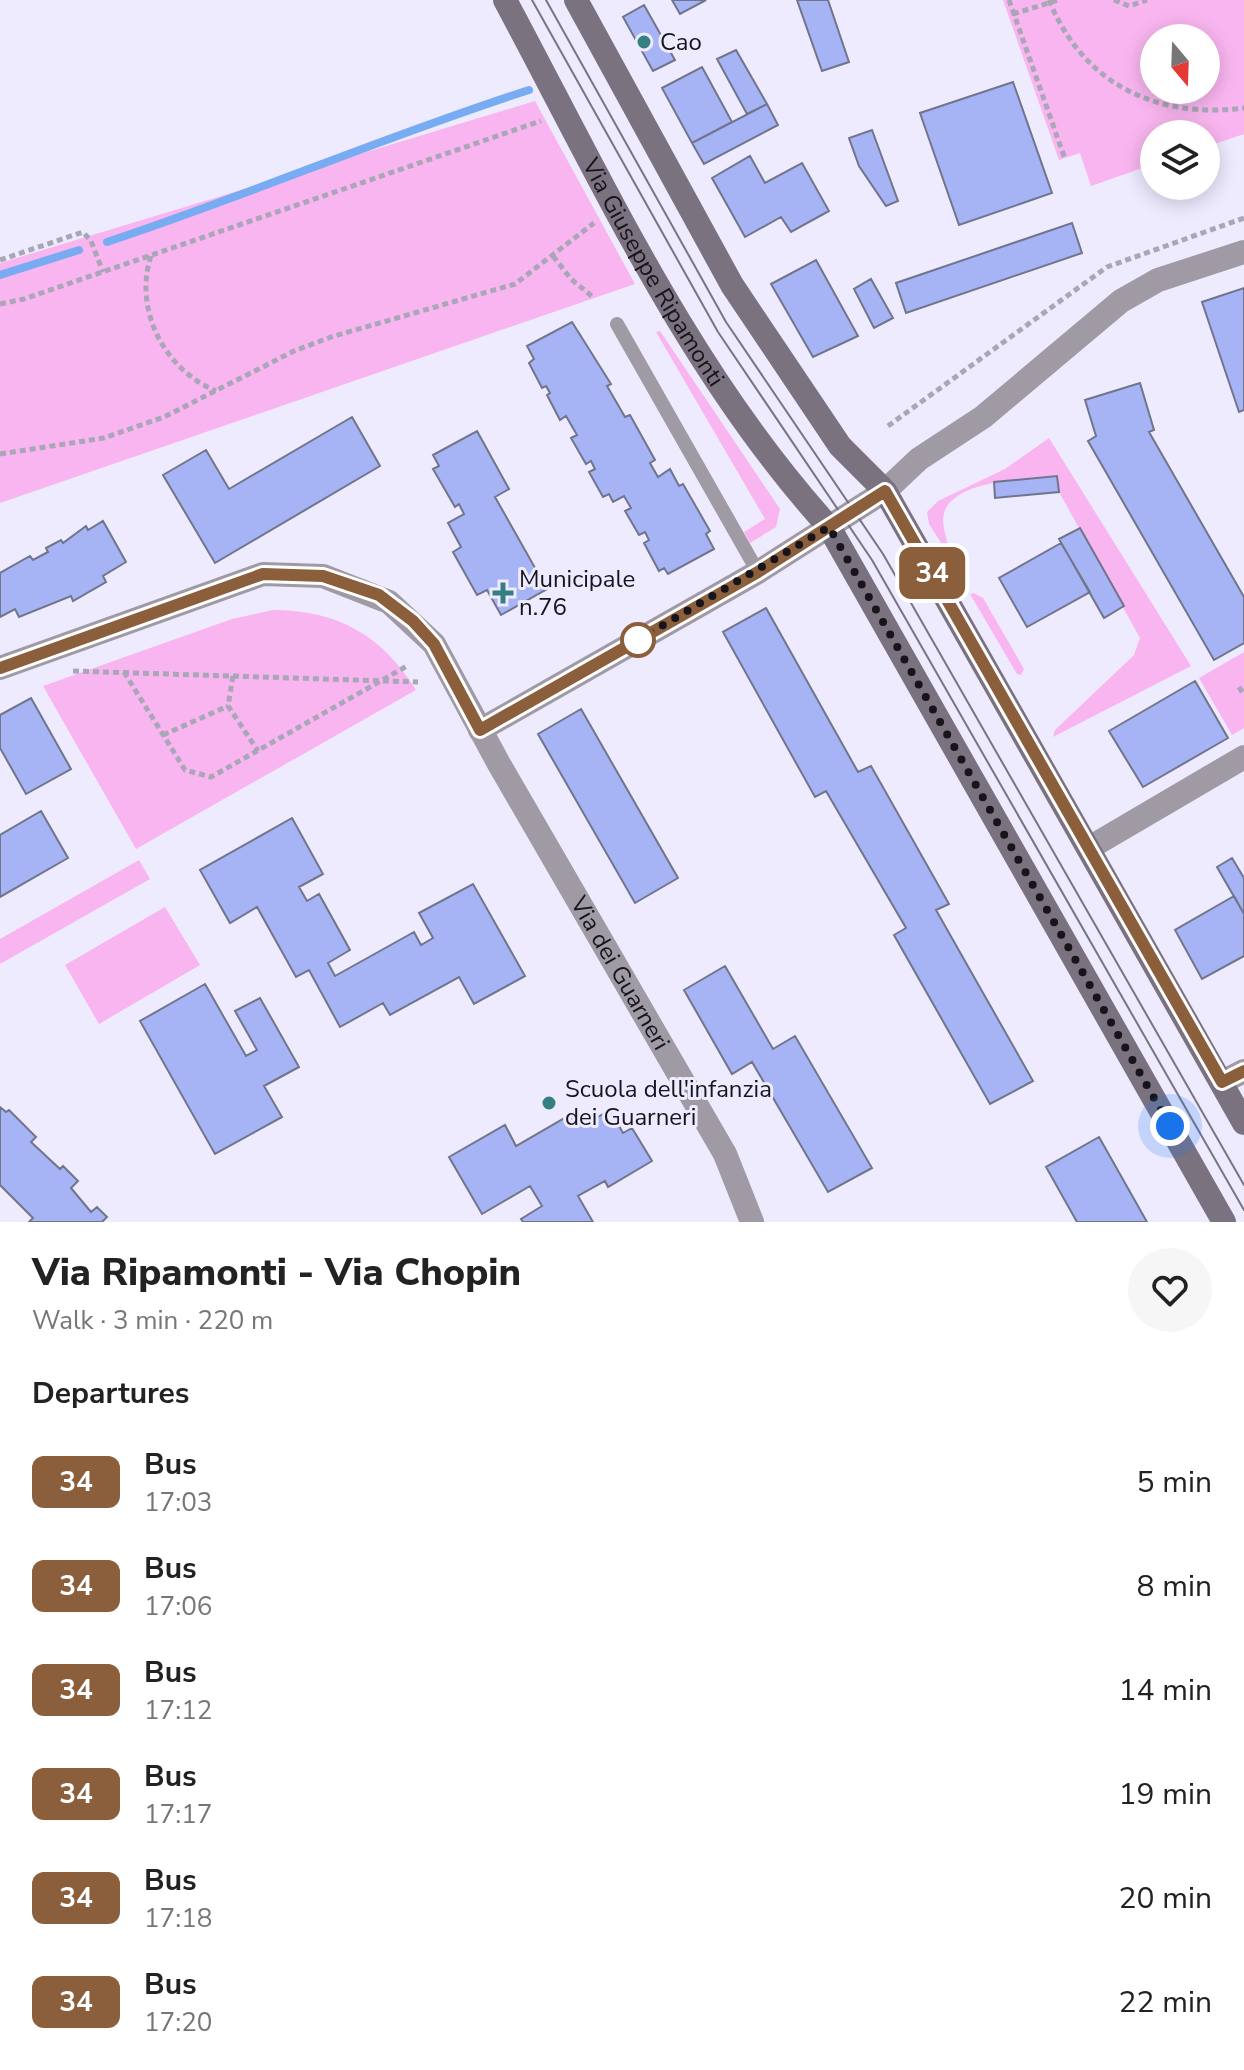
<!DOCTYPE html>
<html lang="en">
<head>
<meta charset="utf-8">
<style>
	body { margin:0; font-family:"Nunito Sans",sans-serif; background:#f6f6f6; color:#222; height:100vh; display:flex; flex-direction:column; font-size:30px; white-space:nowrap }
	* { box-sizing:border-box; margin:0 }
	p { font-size:26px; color:#767676 }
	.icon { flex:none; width:44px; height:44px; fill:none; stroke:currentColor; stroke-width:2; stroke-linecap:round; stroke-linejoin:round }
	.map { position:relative; height:1222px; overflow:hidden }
	.panel { display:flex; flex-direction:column; background:#fff; flex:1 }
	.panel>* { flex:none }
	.badge { padding:0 16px; border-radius:12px; font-size:28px; line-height:52px }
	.needle { width:52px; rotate:161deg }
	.buttons { position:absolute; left:1140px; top:24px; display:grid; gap:16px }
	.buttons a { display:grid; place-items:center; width:80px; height:80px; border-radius:50%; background:#fff; box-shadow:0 4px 20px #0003; font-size:40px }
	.you { position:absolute; width:40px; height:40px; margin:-20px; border:6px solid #fff; border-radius:50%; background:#1a73e8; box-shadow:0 0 0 12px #1a73e833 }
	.map>.badge { position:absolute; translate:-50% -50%; box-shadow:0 0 0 4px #fff }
	h2 { padding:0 32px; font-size:30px; line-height:72px }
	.round { display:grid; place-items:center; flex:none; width:84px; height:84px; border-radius:42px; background:#f6f6f6 }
	.overview { display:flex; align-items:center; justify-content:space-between; height:136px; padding:0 32px }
	h1 { font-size:38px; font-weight:800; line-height:60px }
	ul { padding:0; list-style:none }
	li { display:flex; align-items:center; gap:24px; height:104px; padding:0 32px }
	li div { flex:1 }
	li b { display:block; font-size:30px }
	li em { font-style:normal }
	li .badge { min-width:88px; font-weight:700; text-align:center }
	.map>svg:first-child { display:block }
	.green { fill:#f9b5ef; fill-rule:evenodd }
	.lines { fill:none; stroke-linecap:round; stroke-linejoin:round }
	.stream { stroke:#77acf2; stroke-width:8 }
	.building { fill:#a6b3f4; stroke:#70758b; stroke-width:2 }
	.path { stroke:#a9a6b7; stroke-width:5; stroke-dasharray:6 4; stroke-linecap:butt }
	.lane { stroke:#a09aa4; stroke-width:14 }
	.street { stroke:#a09aa4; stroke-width:24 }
	.secondary { stroke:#7b7280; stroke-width:24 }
	.tram { stroke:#777582; stroke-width:2 }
	.line-casing { stroke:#fff; stroke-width:18 }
	.line { stroke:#8b5e3c; stroke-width:12 }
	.walk { stroke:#16151d; stroke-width:8; stroke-dasharray:0 14.4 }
	.poi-dot { fill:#357e81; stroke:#eeebff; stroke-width:3 }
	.stop-dot { fill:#fff; stroke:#8b5e3c; stroke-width:4 }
	.labels { text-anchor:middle; stroke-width:6; stroke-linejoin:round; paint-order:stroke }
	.poi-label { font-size:24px; fill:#16151d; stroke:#eeebff; text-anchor:start }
	.street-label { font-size:24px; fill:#16151d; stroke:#eeebff }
</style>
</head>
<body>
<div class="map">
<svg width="1244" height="1222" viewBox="0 0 1244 1222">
	<rect width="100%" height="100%" fill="#eeebff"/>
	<path class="green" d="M1003,0h241v134l-38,13v-13h-52v30l-63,22 -11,-33 -21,7zM1154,38h52v52h-52z
		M535,101l100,183 -635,219v-240z
		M660,331l120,178 -4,18 -26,16 -6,-11 21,-13 -109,-187z
		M1049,438l142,228 -138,71 2,-7 79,-75 6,-17 -81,-146 -2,-16c-29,3 -94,3 -111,32 -6,12 -1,25 2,37l-3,4 -16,-25 -2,-12 11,-11 67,-32z
		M974,593l9,5 41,71 -3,6 -4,-1 -47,-80z
		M273,610c64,0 109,25 143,80l-280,159 -93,-163 189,-67z
		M1244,652v76l-12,7 -33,-57z
		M139,860l11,19 -150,85v-25z
		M165,907l35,58 -101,59 -34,-59z"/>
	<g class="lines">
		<path class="stream" d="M107,242c142,-47 279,-106 422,-152
			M0,275l79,-25"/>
	</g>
	<path class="building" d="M672,0h34l-26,14z
		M797,0h31l21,62 -27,9z
		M644,5l31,55 -22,11 -30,-54z
		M736,50l31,54 -20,10 -30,-55z
		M702,67l30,55 -40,21 -30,-55z
		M1013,82l39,111 -93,32 -39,-112z
		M767,104l11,21 -74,39 -12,-21z
		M872,130l26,71 -12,5 -27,-40 -10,-28z
		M750,156l15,27 37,-20 27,48 -38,21 -10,-15 -36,20 -33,-59z
		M1072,223l10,30 -176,60 -10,-30z
		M816,260l42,76 -45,21 -42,-73z
		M871,279l22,39 -19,10 -20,-39z
		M1244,288v122l-5,2 -37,-110z
		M572,322l39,62 -4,2 18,31 5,-2 25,45 -5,3 8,14 12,-8 9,17 4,-2 27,47 -4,3 8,15 -46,25 -4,-6 -5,3 -15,-28 5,-3 -4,-8 -6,3 -14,-24 6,-3 -7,-12 -11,6 -4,-8 -6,3 -14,-25 6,-3 -4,-8 -5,3 -15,-26 6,-3 -11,-19 -6,4 -13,-25 3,-2 -4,-7 -4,2 -13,-25 5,-4 -7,-13z
		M1140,383l14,47 -5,2 95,165v46l-30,17 -126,-219 8,-5 -11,-36z
		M352,417l28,49 -165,97 -52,-88 43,-25 23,39z
		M477,431l32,58 -14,8 52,92 -46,26 -14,-25 -10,5 -24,-43 8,-5 -13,-24 16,-9 -5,-10 -4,3 -22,-38 6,-3 -6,-11z
		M1057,476l2,16 -64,6 -1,-16z
		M103,521l23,41 -23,14 3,6 -33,19 -2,-5 -52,21 -4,-8 -15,8v-44l30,-17 3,4 15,-8 -2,-4 15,-8 2,3 23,-17 2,4z
		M1080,528l44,78 -20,12 -45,-79z
		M1061,543l29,49 -63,35 -28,-49z
		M766,608l92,164 13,-6 78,138 -13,6 97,171 -43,23 -96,-169 12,-7 -80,-137 -11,6 -92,-165z
		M1195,681l33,57 -85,49 -34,-56z
		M31,698l40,71 -45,25 -26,-46v-33z
		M581,709l97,169 -43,25 -97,-169z
		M41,811l27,47 -68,39v-62z
		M292,818l31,56 -24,13 8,14 12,-7 31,56 -22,13 7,13 79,-44 7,13 12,-7 -14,-25 54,-29 52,92 -51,28 -15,-27 -69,38 -7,-12 -43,24 -31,-57 -13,7 -39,-70 -27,16 -30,-53z
		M1232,858l12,20v36l-27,-47z
		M1234,896l10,18v42l-42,23 -27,-49z
		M725,966l48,83 22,-13 77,132 -44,24 -76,-130 -20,12 -48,-84z
		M205,984l41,72 11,-6 -22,-39 25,-13 39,69 -35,19 18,31 -67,37 -75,-133z
		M0,1107l6,5 3,-2 27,27 -5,5 29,27 3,-3 15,15 -7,7 20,24 6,-5 10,10 -5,5h-73l4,-4 -33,-33z
		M610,1110l13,23 9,-5 20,33 -44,26 -3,-6 -27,15 15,26h-70l-2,-3 21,-13 -12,-20 -48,28 -33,-57 56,-32 11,21 59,-34 7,14z
		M1099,1137l48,85h-70l-31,-55z"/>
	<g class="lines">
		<path class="path" d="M1009,0l56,159
			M1049,0c34,84 107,119 195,108
			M1114,0l15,6 18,-6
			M1013,14l45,-14
			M151,256c-18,54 14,114 65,135
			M553,256l18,23 23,19
			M0,260l83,-28 8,9 12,31
			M0,304l24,-5 517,-178
			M888,426l219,-159 137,-49
			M0,454l104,-16 60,-21 130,-66 37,-14 184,-53 79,-61
			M73,671l345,11
			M124,672l61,98 26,7 196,-111
			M233,676l-5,30 30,45
			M1239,687l5,8
			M163,735l65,-29"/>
		<path class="lane" d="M617,324l141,248"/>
		<g class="street">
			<path id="s1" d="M0,668l263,-94 60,2 66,26 45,42 65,120 226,390 27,68"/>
			<path d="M480,730l278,-158 127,-81 34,-32 64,-42 138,-116 37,-21 86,-28"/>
			<path d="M1089,848l155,-91"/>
			<path d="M1222,1082l22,-11"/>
		</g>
		<g class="secondary">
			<path id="s2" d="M505,0c97,181 185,374 324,527l395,695"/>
			<path d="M576,0l156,285 108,161 45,45 359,632"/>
		</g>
		<path class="tram" d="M532,0l186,332 154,228 372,650
			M546,0l180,322 157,232 361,631"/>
	</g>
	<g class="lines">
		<defs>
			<path id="line" d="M0,668l263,-94 60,2 56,19 34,26 21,23 46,86 278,-158 127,-81 337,591 22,-11"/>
		</defs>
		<use href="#line" class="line-casing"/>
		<use href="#line" class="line"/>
		<path class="walk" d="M638,640l191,-113 341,599"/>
	</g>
	<g class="poi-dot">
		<circle cx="644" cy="42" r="8"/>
		<path d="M499 581h8v8h8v8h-8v8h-8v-8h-8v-8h8z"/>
		<circle cx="549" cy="1103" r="8"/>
	</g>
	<circle class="stop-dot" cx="638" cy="640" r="16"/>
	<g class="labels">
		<g class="poi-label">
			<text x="660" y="50">Cao</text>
			<text x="519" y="587">Municipale<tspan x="519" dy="28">n.76</tspan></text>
			<text x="565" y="1097">Scuola dell'infanzia<tspan x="565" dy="28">dei Guarneri</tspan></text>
		</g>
		<g class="street-label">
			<text dy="8" stroke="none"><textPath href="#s2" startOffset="310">Via Giuseppe Ripamonti</textPath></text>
			<text dy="8" stroke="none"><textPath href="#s1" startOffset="850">Via dei Guarneri</textPath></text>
		</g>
	</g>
</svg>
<div class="buttons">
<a><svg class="needle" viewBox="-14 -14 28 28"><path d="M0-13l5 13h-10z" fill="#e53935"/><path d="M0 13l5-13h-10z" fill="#767676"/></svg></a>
<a><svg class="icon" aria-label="layers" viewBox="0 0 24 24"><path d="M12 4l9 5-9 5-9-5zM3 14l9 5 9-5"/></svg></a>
</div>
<div class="you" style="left:1170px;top:1126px"></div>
<b class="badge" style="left:932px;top:573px;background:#8b5e3c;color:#fff">34</b>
</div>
<section class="panel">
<div class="overview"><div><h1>Via Ripamonti - Via Chopin</h1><p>Walk · 3 min · 220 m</p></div><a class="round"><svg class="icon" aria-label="heart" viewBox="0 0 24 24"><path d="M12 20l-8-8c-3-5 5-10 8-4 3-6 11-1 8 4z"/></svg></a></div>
<h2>Departures</h2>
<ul>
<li><span class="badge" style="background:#8b5e3c;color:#fff">34</span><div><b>Bus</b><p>17:03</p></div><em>5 min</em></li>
<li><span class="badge" style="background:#8b5e3c;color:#fff">34</span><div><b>Bus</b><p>17:06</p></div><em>8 min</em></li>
<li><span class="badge" style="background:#8b5e3c;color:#fff">34</span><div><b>Bus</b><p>17:12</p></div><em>14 min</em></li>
<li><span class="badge" style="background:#8b5e3c;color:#fff">34</span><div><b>Bus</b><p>17:17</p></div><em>19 min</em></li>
<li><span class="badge" style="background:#8b5e3c;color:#fff">34</span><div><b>Bus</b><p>17:18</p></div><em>20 min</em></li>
<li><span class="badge" style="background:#8b5e3c;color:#fff">34</span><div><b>Bus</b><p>17:20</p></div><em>22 min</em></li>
</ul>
</section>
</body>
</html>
